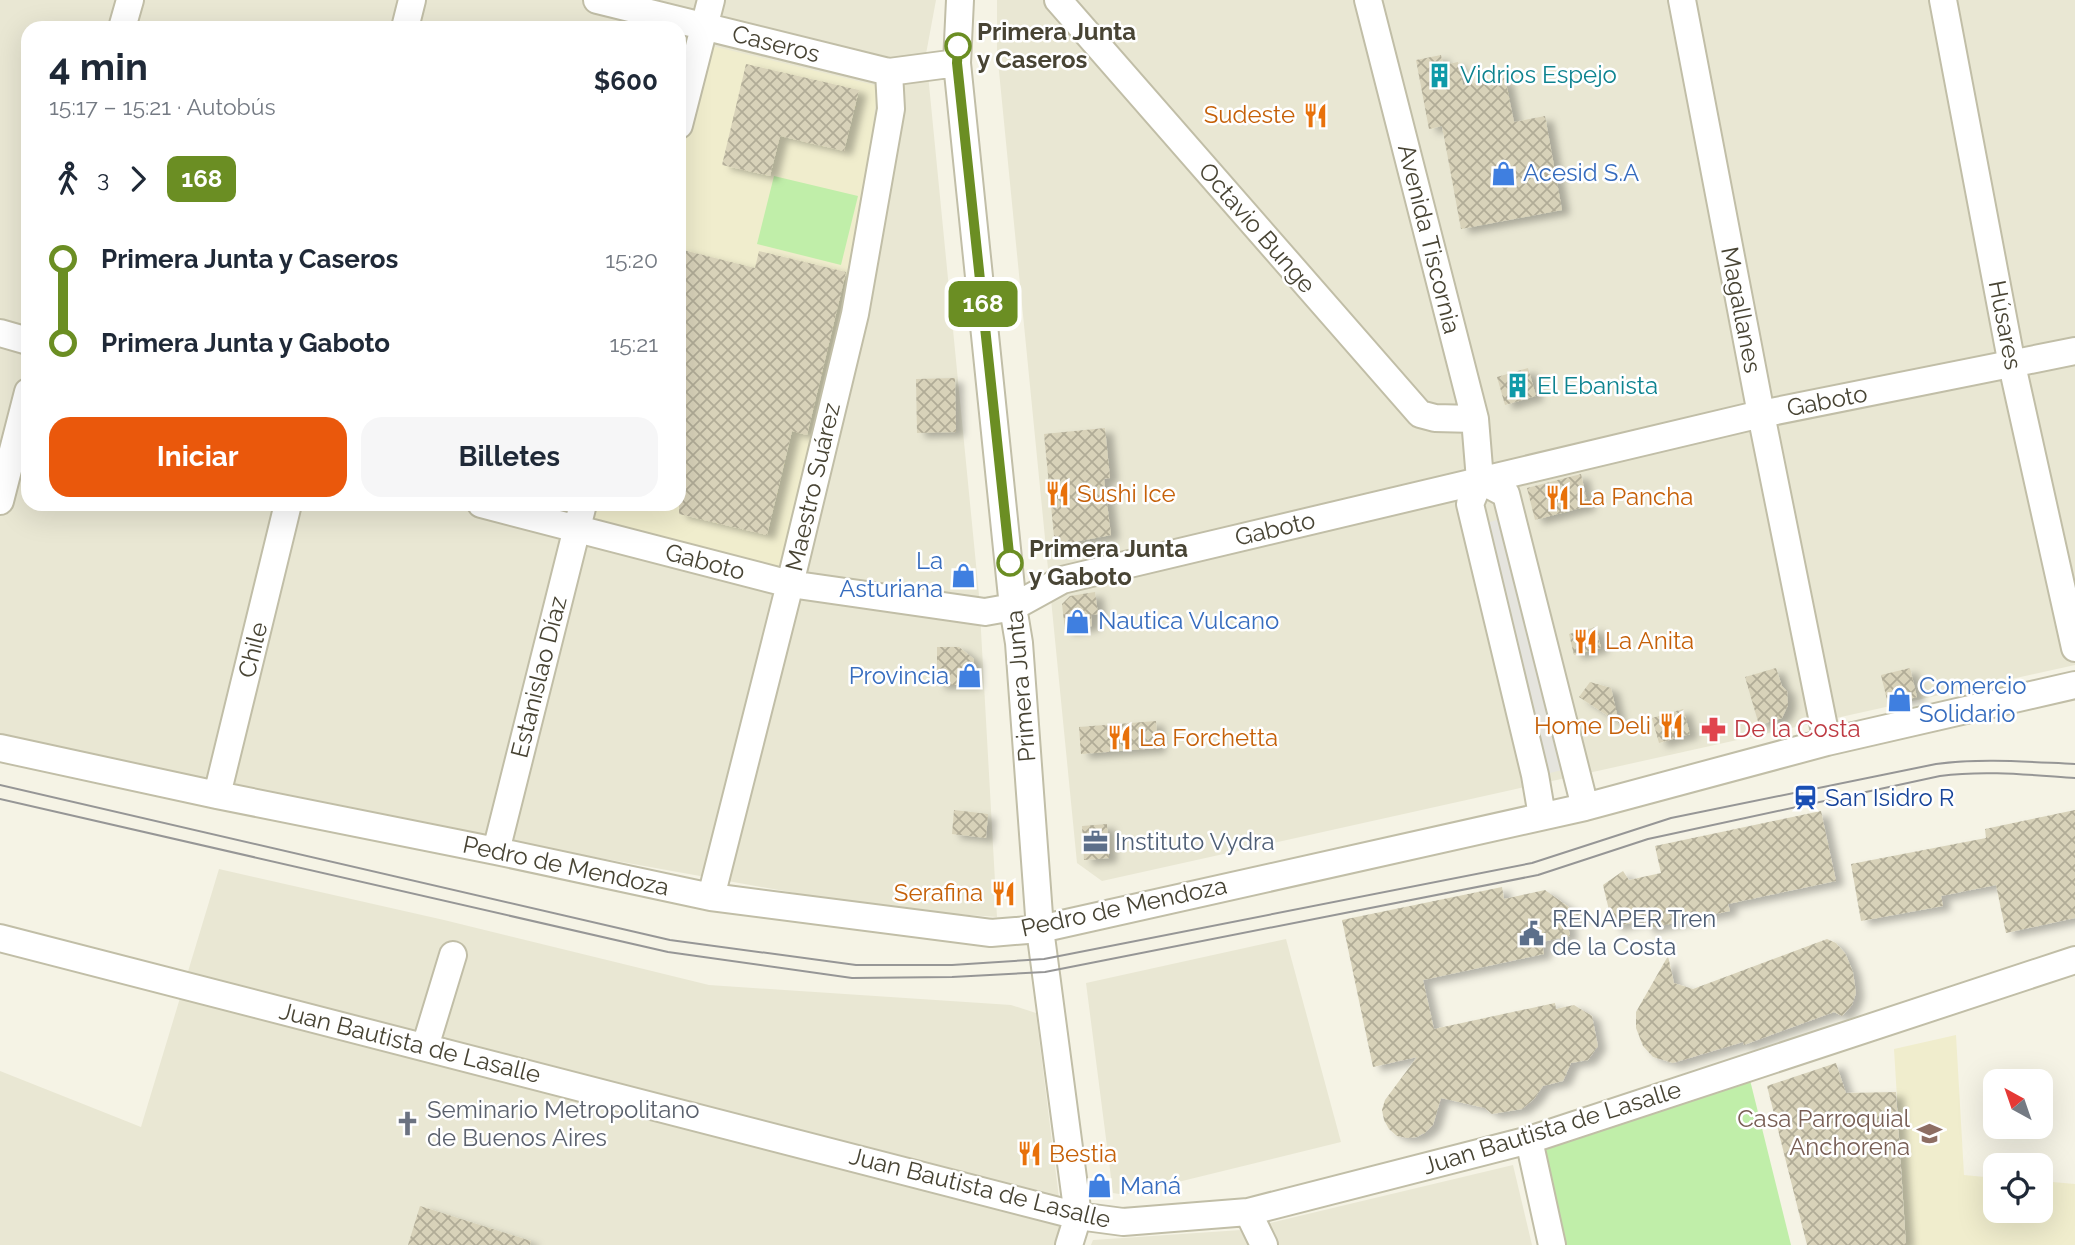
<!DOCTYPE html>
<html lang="es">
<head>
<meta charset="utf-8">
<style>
	body { margin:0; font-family:Raleway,sans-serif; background:#f6f6f7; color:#1f2937; height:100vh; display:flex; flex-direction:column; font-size:26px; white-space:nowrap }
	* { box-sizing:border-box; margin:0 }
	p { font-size:23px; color:#747a83 }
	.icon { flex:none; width:38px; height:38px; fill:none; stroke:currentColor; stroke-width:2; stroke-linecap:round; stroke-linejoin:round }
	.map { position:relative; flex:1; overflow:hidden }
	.sheet { position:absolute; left:21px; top:21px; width:665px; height:490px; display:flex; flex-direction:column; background:#fff; border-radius:21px; box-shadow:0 7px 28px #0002 }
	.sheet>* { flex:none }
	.badge { padding:0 14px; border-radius:10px; font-size:24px; line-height:46px }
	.needle { width:46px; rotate:320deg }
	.buttons { position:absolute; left:1983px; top:1069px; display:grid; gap:14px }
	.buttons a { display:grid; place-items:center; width:70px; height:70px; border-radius:14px; background:#fff; box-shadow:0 7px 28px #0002; font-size:35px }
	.map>.badge { position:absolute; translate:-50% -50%; box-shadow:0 0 0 4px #fff }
	.legs { display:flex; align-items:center; gap:10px; height:77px; padding:0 28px; font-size:23px }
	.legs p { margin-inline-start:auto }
	.overview { display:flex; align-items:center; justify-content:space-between; height:119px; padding:0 28px }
	h1 { font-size:38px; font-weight:700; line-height:52px }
	.primary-button { display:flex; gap:14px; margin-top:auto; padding:14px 28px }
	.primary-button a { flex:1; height:80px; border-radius:21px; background:#ea580c; color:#fff; font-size:28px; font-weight:700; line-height:80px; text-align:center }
	.primary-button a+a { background:#f6f6f7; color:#1f2937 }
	ul { padding:0 28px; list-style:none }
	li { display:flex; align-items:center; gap:24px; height:84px; font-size:26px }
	li i { display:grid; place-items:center; width:10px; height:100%; margin:0 9px; background:currentColor }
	li i::after { content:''; width:18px; height:18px; margin:-9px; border:5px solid; border-radius:50%; background:#fff }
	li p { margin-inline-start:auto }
	li:first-child i { background:linear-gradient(#0000 50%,currentColor 0) }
	li:last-child i { background:linear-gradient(currentColor 50%,#0000 0) }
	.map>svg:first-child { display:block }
	.residential { fill:#e9e7d3; fill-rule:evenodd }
	.education { fill:#f0edcd }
	.green { fill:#c0eea9 }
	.parking { fill:#e5e4de }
	.building { fill:url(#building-cross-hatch); filter:url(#shadow) }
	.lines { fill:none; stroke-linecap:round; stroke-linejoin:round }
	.minor-casing { stroke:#c1bea7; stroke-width:30 }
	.minor { stroke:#fff; stroke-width:26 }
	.tram { stroke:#969696; stroke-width:2 }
	.line-1-casing { stroke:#fff; stroke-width:16 }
	.line-1 { stroke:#6b8e23; stroke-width:10 }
	.stop-1-dot { fill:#fff; stroke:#6b8e23; stroke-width:3.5 }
	.labels { text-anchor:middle; stroke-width:5; stroke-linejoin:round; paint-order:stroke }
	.stop-label { font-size:24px; font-weight:bold; fill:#484434; stroke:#fff; text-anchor:start }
	.street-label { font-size:24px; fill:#484434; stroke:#fff }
	.culture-label { font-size:24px; fill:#0d838f; stroke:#fff; text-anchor:start }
	.food-label { font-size:24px; fill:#c56008; stroke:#fff; text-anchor:start }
	.shop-label { font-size:24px; fill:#366cbe; stroke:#fff; text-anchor:start }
	.health-label { font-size:24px; fill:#be3a42; stroke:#fff; text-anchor:start }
	.transit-label { font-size:24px; fill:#164399; stroke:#fff; text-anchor:start }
	.service-label { font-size:24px; fill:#4e5e75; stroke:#fff; text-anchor:start }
	.worship-label { font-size:24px; fill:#5b616d; stroke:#fff; text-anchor:start }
	.education-label { font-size:24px; fill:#785e54; stroke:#fff; text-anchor:end }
</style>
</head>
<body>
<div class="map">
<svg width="2075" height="1245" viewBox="0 0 2075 1245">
	<defs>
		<pattern id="building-cross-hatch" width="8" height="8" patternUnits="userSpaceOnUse" patternTransform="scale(1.75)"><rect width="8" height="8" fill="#d8d2b9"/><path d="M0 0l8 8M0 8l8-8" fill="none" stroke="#b1ac97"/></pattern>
		<filter id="shadow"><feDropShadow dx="8" dy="4.5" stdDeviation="3.5" flood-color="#0004"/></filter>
	</defs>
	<rect width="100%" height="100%" fill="#f5f3e5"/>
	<path class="residential" d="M0,0h936l-10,54 53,541 18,322 -113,-8 -395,-71 -489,-103zM28,28h651v476h-651z
		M997,0h1078v665l-973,216 -25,-18 -80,-812z
		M219,869l225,51 265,65 302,20 25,8 26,209 -8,23h-1054v-174l141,56z
		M1286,939l55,203 -216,53 -12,-2 -27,-210z
		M1513,1165l19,80h-441l2,-5 148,-10z"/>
	<path class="education" d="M708,45l170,41 -27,210 -65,277 -197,-52 4,-17h86v-341z
		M1956,1035l8,140 31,3v33h45l1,-30 34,3v61h-169l-12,-196z"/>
	<path class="green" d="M774,176l84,20 -17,69 -84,-21z
		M1750,1080l41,165h-228l-22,-98z"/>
	<path class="parking" d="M1503,518l67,250 -24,6 -66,-249z"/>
	<path class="building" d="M1441,55l2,10 15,-3 5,23 42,-7 9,44 31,-6 17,94 -101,19 -19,-103 -13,3 -13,-69z
		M746,64l113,26 -15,61 -64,-15 -10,40 -48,-11z
		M679,249l76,19 4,-17 87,21 -39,163 -15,-4 -25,104 -88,-21z
		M1528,368l8,28 -31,9 -8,-28z
		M955,378l1,54 -39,1 -1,-54z
		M1105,428l5,50 -6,1 7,56 -47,9 -10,-8 -10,-102z
		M1581,474l7,32 -53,14 -8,-32z
		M1095,592l3,22 -7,1 1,11 -27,4 -3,-26 8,-8z
		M1596,627l5,21 -27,7 -5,-21z
		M937,647h22l15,12v26h-37z
		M1776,668l6,18 5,5 1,14 -6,13 -23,7 -14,-48z
		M1910,668l7,29 -29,7 -7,-29z
		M1590,682l21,6 8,35 -40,-26z
		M1683,709l7,25 -31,9 -7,-25z
		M1156,721l2,27 -77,6 -2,-27z
		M954,810l34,4 -2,24 -34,-4z
		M2075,810v108l-69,15 -10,-48 -55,11 2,10 -82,15 -10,-57 135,-26 -1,-9z
		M1821,811l15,70 -108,23 2,7 -84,18 -2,-9 -31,7 -10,-42 20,-14 6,9 32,-7 -6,-27z
		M1107,824l2,34 -25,2 -2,-34z
		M1502,887l2,12 41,-9 39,28 -17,3 3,15 -28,6 2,12 -121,26 11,49 121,-26 1,6 18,-4 18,11 6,30 -10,14 -17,3 -8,18 -20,5 -9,13 -12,10 -30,5 -7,-6 -44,-10 -8,27 -7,7 -9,5 -10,1 -10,-2 -8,-7 -5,-9 -2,-10 3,-10 32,-43 -44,10 -31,-147z
		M1827,939l9,4 9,10 8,19 3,21 -4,12 -10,11 -8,-4 -90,33 -1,-3 -70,21 -20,-6 -10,-11 -7,-18v-16l32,-56 6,27 19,6z
		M1836,1063l10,30 50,-1 10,153h-99l-40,-159z
		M420,1206l111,35 -1,4h-122z"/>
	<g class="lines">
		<defs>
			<path id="minor" d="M597,0l292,72 68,-9
				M960,0l-3,63 56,544 6,36 21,286 38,287 -9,29
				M1058,0l362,414 15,4 40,1
				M1368,0l107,419 5,61 -10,24 65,271 7,41
				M1682,0l79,414 66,328
				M1943,0l69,365 63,283
				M122,28l8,-28
				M405,28l7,-28
				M679,125l32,-125
				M0,333l28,8
				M1480,480l26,14 79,313
				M0,501l28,-109
				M481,504l309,80 195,28 28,-5 49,-27 699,-166 314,-63
				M0,748l217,47 279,56 215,46 280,36 49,-4 545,-122 242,-65 248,-57
				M217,795l71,-291
				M496,851l87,-347
				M711,897l79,-313 65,-270 36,-205 -2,-37
				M0,938l1078,278 45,6 125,-10 281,-72 546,-180
				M425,1047l28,-92
				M1529,1140l23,105
				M1248,1212l16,33"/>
		</defs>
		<use href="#minor" class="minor-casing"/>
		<use href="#minor" class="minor"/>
		<path class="tram" d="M0,785l670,155 186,25h96l92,-6 488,-96 139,-45 265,-54c46,-6 92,-2 139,0
			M0,799l668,153 184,26 100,-1 93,-5 493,-97 110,-36 292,-63c45,-6 90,-1 135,2"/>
	</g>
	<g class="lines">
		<defs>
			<path id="line-1" d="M958,46l-1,17 53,500"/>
		</defs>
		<use href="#line-1" class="line-1-casing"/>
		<use href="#line-1" class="line-1"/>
	</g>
	<defs>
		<symbol id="building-bare" viewBox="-9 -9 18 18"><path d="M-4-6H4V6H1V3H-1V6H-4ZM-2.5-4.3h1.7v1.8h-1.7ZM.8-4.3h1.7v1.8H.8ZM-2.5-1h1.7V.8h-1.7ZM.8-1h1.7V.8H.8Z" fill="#0f9aa8" stroke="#fff" stroke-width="2.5" paint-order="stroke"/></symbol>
		<symbol id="restaurant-bare" viewBox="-9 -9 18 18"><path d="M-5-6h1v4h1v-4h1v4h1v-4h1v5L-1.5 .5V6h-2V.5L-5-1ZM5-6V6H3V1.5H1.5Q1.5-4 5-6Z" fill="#e8710a" stroke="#fff" stroke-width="2.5" paint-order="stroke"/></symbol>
		<symbol id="shop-bare" viewBox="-9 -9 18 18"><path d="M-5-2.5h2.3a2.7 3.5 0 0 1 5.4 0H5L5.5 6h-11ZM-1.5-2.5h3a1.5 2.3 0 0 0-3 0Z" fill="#3f7fe0" stroke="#fff" stroke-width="2.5" paint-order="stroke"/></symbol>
		<symbol id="pharmacy-bare" viewBox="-9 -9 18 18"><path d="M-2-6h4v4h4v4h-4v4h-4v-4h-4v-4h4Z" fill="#e0444e" stroke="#fff" stroke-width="2.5" paint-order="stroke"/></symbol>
		<symbol id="station-bare" viewBox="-9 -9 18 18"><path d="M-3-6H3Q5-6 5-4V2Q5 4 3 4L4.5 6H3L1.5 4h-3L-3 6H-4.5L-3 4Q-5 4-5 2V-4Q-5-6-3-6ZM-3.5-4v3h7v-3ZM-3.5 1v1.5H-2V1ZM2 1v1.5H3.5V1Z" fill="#1a4fb4" stroke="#fff" stroke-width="2.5" paint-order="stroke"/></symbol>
		<symbol id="office-bare" viewBox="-9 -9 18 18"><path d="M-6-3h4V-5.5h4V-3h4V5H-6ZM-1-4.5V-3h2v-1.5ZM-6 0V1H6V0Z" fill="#5c6f8a" stroke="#fff" stroke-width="2.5" paint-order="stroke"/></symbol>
		<symbol id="civic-bare" viewBox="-9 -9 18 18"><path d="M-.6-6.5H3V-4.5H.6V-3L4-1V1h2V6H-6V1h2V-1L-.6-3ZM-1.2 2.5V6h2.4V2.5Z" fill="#5c6f8a" stroke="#fff" stroke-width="2.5" paint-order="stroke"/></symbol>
		<symbol id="church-bare" viewBox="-9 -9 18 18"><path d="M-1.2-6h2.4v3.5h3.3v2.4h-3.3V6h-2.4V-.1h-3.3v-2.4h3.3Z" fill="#6b7280" stroke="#fff" stroke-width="2.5" paint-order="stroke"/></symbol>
		<symbol id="university-bare" viewBox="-9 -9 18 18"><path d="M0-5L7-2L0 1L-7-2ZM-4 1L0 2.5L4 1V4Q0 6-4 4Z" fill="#8d6e63" stroke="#fff" stroke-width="2.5" paint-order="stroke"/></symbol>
	</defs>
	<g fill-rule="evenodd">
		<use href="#building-bare" x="1422" y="58" width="35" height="35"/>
		<use href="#restaurant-bare" x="1298" y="98" width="35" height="35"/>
		<use href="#shop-bare" x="1486" y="156" width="35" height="35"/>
		<use href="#building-bare" x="1500" y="368" width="35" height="35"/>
		<use href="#restaurant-bare" x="1040" y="476" width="35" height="35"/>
		<use href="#restaurant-bare" x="1540" y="480" width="35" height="35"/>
		<use href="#shop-bare" x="946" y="558" width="35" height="35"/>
		<use href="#shop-bare" x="1060" y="604" width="35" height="35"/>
		<use href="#restaurant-bare" x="1568" y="624" width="35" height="35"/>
		<use href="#shop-bare" x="952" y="658" width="35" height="35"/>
		<use href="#shop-bare" x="1882" y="682" width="35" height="35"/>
		<use href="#restaurant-bare" x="1654" y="708" width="35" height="35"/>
		<use href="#pharmacy-bare" x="1696" y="712" width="35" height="35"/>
		<use href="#restaurant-bare" x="1102" y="720" width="35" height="35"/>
		<use href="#station-bare" x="1788" y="780" width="35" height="35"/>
		<use href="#office-bare" x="1078" y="824" width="35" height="35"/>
		<use href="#restaurant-bare" x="986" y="876" width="35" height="35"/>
		<use href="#civic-bare" x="1514" y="916" width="35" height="35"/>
		<use href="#church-bare" x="390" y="1106" width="35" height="35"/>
		<use href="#university-bare" x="1912" y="1116" width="35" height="35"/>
		<use href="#restaurant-bare" x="1012" y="1136" width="35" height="35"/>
		<use href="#shop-bare" x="1082" y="1168" width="35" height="35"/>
	</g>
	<g class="stop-1-dot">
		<circle cx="958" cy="46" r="12"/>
		<circle cx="1010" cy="563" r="12"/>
	</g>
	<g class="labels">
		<g class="stop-label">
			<text x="977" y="40">Primera Junta<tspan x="977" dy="28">y Caseros</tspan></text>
			<text x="1029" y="557">Primera Junta<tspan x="1029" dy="28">y Gaboto</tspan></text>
		</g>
		<g class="street-label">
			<text transform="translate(776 44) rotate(14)" y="8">Caseros</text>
			<text transform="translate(1257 228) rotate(49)" y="8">Octavio Bunge</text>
			<text transform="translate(1429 239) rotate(76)" y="8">Avenida Tiscornia</text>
			<text transform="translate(1741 310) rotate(79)" y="8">Magallanes</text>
			<text transform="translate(2005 325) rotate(79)" y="8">Húsares</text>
			<text transform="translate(1827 401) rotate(-11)" y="8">Gaboto</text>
			<text transform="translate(813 487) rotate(-77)" y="8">Maestro Suárez</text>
			<text transform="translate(1275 529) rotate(-13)" y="8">Gaboto</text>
			<text transform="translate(705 562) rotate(15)" y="8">Gaboto</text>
			<text transform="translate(253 650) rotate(-76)" y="8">Chile</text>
			<text transform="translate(539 677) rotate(-76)" y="8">Estanislao Díaz</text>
			<text transform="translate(1021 686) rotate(-95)" y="8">Primera Junta</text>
			<text transform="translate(566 866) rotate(12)" y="8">Pedro de Mendoza</text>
			<text transform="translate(1124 907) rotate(-12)" y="8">Pedro de Mendoza</text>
			<text transform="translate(410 1043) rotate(14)" y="8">Juan Bautista de Lasalle</text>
			<text transform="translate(1552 1128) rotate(-17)" y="8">Juan Bautista de Lasalle</text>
			<text transform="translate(980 1188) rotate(14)" y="8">Juan Bautista de Lasalle</text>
		</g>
		<g class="culture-label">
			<text x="1460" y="83">Vidrios Espejo</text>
			<text x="1537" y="394">El Ebanista</text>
		</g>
		<g class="food-label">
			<text x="1295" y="123" text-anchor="end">Sudeste</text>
			<text x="1077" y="502">Sushi Ice</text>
			<text x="1578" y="505">La Pancha</text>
			<text x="1605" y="649">La Anita</text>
			<text x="1651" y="734" text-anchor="end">Home Deli</text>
			<text x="1139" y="746">La Forchetta</text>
			<text x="983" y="901" text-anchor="end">Serafina</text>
			<text x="1049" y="1162">Bestia</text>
		</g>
		<g class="shop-label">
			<text x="1523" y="181">Acesid S.A</text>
			<text x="943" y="569" text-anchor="end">La<tspan x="943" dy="28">Asturiana</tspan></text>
			<text x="1098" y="629">Nautica Vulcano</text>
			<text x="949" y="684" text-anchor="end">Provincia</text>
			<text x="1919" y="694">Comercio<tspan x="1919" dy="28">Solidario</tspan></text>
			<text x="1120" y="1194">Maná</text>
		</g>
		<g class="health-label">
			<text x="1734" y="737">De la Costa</text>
		</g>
		<g class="transit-label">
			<text x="1825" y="806">San Isidro R</text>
		</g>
		<g class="service-label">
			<text x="1115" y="850">Instituto Vydra</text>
			<text x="1552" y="927">RENAPER Tren<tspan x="1552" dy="28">de la Costa</tspan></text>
		</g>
		<g class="worship-label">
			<text x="427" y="1118">Seminario Metropolitano<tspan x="427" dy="28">de Buenos Aires</tspan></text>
		</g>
		<g class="education-label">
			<text x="1910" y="1127">Casa Parroquial<tspan x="1910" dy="28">Anchorena</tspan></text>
		</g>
	</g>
</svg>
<div class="buttons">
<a><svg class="needle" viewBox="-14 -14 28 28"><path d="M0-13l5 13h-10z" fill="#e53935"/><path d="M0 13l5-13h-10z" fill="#747a83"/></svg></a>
<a><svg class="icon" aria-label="locate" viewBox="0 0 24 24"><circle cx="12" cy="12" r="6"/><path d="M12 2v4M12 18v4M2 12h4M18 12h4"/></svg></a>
</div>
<b class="badge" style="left:983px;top:304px;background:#6b8e23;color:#fff">168</b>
<section class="sheet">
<div class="overview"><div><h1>4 min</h1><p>15:17 – 15:21 · Autobús</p></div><b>$600</b></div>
<div class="legs"><svg class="icon" aria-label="walk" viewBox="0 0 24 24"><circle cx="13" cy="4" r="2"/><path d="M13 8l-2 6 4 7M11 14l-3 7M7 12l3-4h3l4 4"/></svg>3<svg class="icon" aria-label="forward" viewBox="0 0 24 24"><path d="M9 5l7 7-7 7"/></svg><b class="badge" style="background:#6b8e23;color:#fff">168</b></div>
<ul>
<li><i style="color:#6b8e23"></i><b>Primera Junta y Caseros</b><p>15:20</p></li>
<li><i style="color:#6b8e23"></i><b>Primera Junta y Gaboto</b><p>15:21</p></li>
</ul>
<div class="primary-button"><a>Iniciar</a><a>Billetes</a></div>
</section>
</div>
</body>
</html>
